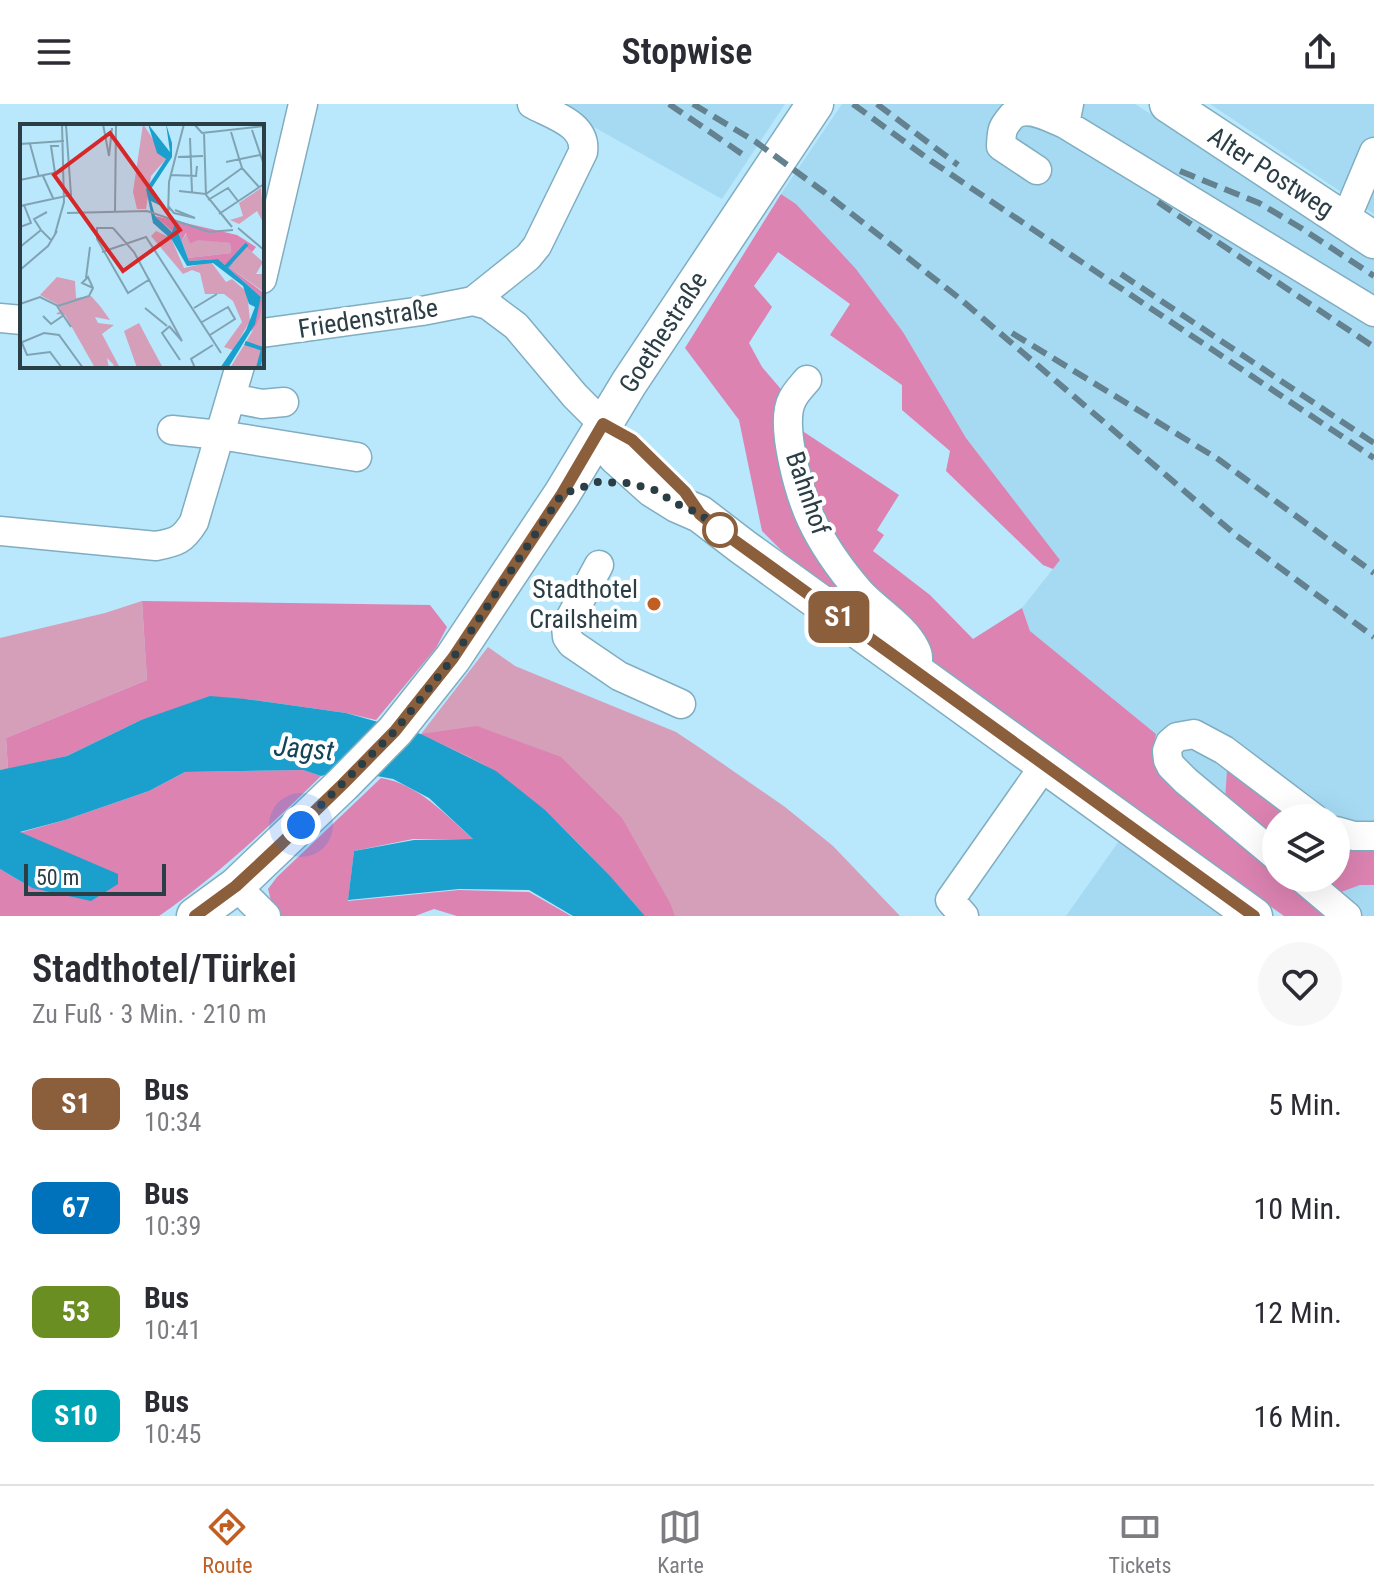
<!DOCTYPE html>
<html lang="de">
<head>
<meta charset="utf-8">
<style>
	body { margin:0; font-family:"Roboto Condensed",sans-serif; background:#f7f7f7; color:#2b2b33; height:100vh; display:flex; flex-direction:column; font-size:30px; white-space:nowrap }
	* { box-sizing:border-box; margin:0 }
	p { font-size:26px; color:#7c7c81 }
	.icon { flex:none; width:44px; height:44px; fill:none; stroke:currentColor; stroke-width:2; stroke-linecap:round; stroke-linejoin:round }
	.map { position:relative; height:812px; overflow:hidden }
	.side { display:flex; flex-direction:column; background:#fff; flex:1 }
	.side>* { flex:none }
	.badge { padding:0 16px; border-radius:12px; font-size:28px; line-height:52px }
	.controls { position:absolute; left:1262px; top:700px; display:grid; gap:16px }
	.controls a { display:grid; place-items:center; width:88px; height:88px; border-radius:50%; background:#fff; box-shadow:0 8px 32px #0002; font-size:40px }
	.scale { position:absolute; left:24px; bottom:20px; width:142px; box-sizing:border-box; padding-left:8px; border:4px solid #2b3e46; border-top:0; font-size:22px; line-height:28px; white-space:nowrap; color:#2b3e46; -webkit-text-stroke:6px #fff; paint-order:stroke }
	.you { position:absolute; width:40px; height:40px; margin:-20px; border:6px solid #fff; border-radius:50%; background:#1a73e8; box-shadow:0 0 0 12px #1a73e833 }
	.map>.badge { position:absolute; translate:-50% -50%; box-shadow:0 0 0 4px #fff }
	.round { display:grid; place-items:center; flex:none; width:84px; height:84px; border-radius:42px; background:#f7f7f7 }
	.head { display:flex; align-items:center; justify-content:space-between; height:136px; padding:0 32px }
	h1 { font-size:38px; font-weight:600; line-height:60px }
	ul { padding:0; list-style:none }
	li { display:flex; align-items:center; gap:24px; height:104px; padding:0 32px }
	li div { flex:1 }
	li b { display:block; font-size:30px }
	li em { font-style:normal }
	li .badge { min-width:88px; font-weight:700; text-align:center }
	header { display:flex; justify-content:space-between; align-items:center; height:104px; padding:0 32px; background:#fff; font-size:36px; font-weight:600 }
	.tabs { display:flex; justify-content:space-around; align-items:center; height:112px; border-top:2px solid #e1e1e2; background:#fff; font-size:22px; color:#7c7c81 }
	.tabs a { display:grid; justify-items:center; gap:4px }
	.tabs .selected { color:#c15f23 }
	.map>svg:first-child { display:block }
	.built { fill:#a5daf2 }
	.green { fill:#d59eb9 }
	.forest { fill:#dc83b2 }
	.water { fill:#1ba0cd }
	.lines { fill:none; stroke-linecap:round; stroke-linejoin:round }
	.minor-casing { stroke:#81adc0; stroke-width:31 }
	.major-casing { stroke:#81adc0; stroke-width:39 }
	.minor { stroke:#fff; stroke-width:28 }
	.major { stroke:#fff; stroke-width:36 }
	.rail { stroke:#63818e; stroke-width:6; stroke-dasharray:16 8; stroke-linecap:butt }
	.line-casing { stroke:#fff; stroke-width:18 }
	.line { stroke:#8b5e3c; stroke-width:12 }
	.walk { stroke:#2b3e46; stroke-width:8; stroke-dasharray:0 14.4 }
	.stop-dot { fill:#fff; stroke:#8b5e3c; stroke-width:4 }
	.poi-dot { fill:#c15f23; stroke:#fff; stroke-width:3 }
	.labels { text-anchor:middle; stroke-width:8; stroke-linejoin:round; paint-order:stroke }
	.street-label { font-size:26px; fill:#2b3e46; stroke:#fff }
	.poi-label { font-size:26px; fill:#2b3e46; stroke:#fff; text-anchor:end }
	.water-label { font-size:28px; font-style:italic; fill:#124458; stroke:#fff }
	.inset-river { fill:none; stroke:#1ba0cd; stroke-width:4 }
	.inset-road { fill:none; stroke:#80a3b3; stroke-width:2 }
	.view { fill:#d62828; fill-opacity:0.15; stroke:#d62828; stroke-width:4 }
	.inset-edge { fill:none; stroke:#2b3e46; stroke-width:4 }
</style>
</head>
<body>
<header><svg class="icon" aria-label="menu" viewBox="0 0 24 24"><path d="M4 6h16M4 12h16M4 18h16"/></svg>Stopwise<svg class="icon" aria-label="share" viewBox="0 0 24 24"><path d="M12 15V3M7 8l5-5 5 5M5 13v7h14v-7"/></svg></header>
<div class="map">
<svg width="1374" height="812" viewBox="0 0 1374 812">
	<rect width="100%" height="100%" fill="#b9e7fc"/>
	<path class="built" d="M553,0h232l-63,95z
		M842,0h293l239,155v657h-41l-45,-38h48v-60h-60v50l-121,-107 -2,-9 3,-18 -126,-103 -8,-23 38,-48 -94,-122 -63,-106 -47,-63 -60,-65 -15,-10z
		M1210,0h164v110z
		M1124,730l105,82h-163z"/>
	<path class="green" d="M142,497l5,79 -141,58 2,31 -8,1v-132l105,-25z
		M488,543l27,19 161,66 24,16 85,59 48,39 67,70h-255l-35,-40 -189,-142z"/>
	<path class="forest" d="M781,90l15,10 60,65 47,63 63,106 94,122 -7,9 -10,-4 -97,-94 4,-20 -48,-41v-25l-72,-50 20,-31 -72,-52 -24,34 18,21 -23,36 13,24 24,28 12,33 101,67 -22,35 7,5 -11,16 57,44 43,44 49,-31 8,23 126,103 -3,18 2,9 121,107v10h12l45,38h-49l-493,-356 -29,-29 -23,-111 -54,-72z
		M142,497l288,4 17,22 -11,21 -60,72 -30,-7 -100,-14 -105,21 -74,36 -59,13 -2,-31 141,-58z
		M477,622l84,31 61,61 48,85 5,13h-30c-44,-51 -91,-103 -147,-142 -21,-16 -53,-28 -77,-40z
		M303,666l18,6c-50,49 -104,100 -162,140h-159v-47l32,19 -13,-55 46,-13 84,-29 36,-19z
		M1227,666l75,48h-26v28l-51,-45z
		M381,674c37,6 65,37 92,61h-60l-59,12 -6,50 111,-11 70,2 42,24h-114l-23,-7 -19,7h-135l-7,-7 -5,-20 9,-12z
		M1336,736l38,6v39h-14l-27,10 -20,-17h23z"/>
	<path class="water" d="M210,592l36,3 100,14 75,21 75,37 49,39 65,66 35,40h-72l-44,-26 -70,-1 -111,11 6,-49 60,-11 59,-1 -44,-41 -36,-19 -48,-9 -24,6 -18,-6 -118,2 -36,19 -84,29 -45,12 98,42v10l-27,17 -59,-13 -32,-19v-99l67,-14 74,-36z"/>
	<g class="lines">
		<defs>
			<path id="minor" d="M1069,0l-4,20 309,188
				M1037,66l-36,-24c1,-16 0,-17 11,-30 14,-12 36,1 53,8
				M1345,117l29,-69
				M262,175l41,-175
				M473,197l55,-44 9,-11 46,-94c4,-28 -31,-37 -51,-48
				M0,214l22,2
				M262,229l160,-22 51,-10 15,4 28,21 59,70 28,28
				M807,276c-5,6 -12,13 -15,20 -13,24 8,95 19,119 12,26 30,51 48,72 17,19 45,35 56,57 5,9 3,14 0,23
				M231,294l31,6 22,-2
				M172,326l48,5 137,22
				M0,427l156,15c21,-4 27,-6 38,-24l46,-156
				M599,461l-33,61 1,11 5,7 47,32 62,28
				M1336,727l18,5h20
				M1276,752l-90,-75 -15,-15 -3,-6 -1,-9 3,-8 7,-6 17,-3 30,16 90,68
				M1302,774l45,38
				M236,782l30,30
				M964,812l-14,-16 94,-134"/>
			<path id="major" d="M1168,0l206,136
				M603,320l5,20 8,12 37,33 24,15 23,10 43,33 511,369
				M195,812l41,-30 107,-102 52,-53 58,-73 109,-164 67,-111 186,-279"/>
		</defs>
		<use href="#minor" class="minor-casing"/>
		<use href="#major" class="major-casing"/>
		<use href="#minor" class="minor"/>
		<use href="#major" class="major"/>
		<path class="rail" d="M669,0l79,54
			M693,0l63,38 68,50 135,106 278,238 137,101
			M853,0l78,57 443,297
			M877,0l81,61
			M1180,67l79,32 42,25 73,48
			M1158,98l216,145
			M1121,170l253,169
			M1012,229l206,126 156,114"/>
	</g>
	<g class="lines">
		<defs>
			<path id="line" d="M195,812l41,-30 44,-41 63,-61 52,-53 58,-73 109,-164 41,-70 29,16 53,52 15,22 17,14 537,388"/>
		</defs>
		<use href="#line" class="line-casing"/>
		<use href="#line" class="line"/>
		<path class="walk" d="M301,721l94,-94 58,-73 109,-164 36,-12 29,1 26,6 24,15 23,10 20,16"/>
	</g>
	<circle class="stop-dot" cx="720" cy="426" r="16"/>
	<circle class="poi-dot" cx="654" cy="500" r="8"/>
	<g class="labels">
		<g class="street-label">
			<text transform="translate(1271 68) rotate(33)" y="9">Alter Postweg</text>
			<text transform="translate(368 214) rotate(-9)" y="9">Friedenstraße</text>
			<text transform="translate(663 228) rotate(-57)" y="9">Goethestraße</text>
			<text transform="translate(808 389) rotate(71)" y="9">Bahnhof</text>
		</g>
		<g class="poi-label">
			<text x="638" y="494">Stadthotel<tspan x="638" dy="30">Crailsheim</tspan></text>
		</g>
		<g class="water-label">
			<text transform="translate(304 644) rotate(5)" y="10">Jagst</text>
		</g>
	</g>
	<g transform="translate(20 20)">
		<rect width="244" height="244" fill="#b9e7fc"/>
		<path d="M123,0l23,35 -15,17 -5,33h-9l-4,-17zM241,64l3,36 -7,-13 -18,13 -9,-4 13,-4 -4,-13zM136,107l15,7 13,30 27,-6 15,20 6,-3 15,13 3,29 -17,29 -9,-3 18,-25 -9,-21 -9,-7h-19l-5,-21 -8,-3 -9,4 -32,-38zM167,109l3,11 8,-5 32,4 1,10 -43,5 -6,-18zM225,122l18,16 -7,12h8v18l-34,-24zM37,153l18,4 1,17 15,-2 9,10 10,14 -15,-3 3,6 16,2 -12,9 18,34h-10l4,-3 -7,-7 2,10h-14l-30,-53 -9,-1 5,-4 -4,-6 -17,-9zM244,173v71h-34l25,-41zM119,199l11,21 13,24h-26l-13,-37z" fill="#d59eb9"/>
		<path d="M135,92l82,19 19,12 -4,5 -7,-6 -15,22 34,25 -4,23 -5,11 -4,5 10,-35 -43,-38 -29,2 -12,-32 -4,3zM166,109l4,11 8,-4 32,3 1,10 -43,5 -6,-18z" fill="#dc83b2" fill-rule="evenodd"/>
		<path d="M128,0l22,28 -4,-28 6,19v14l-21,32 10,17 -10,-5 4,15 17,16 3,-8 14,37 29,-2 43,38 -6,27 -27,44h-8l26,-38 9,-23 -6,-3 -6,-18 -30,-23 -26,3 -15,-26 -19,-17 -7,-34 20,-30 -9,-6z" fill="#1ba0cd"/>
		<path class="inset-river" d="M204,145l23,-25M225,219l18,6 -5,19"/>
		<path class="inset-road" d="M83,0l6,32 3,-28M174,0l8,9 62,-7M232,6l12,35M211,8l11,36M184,9l2,62 26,32M170,14l2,54M0,20l44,-3M10,20l9,33M158,33l25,-1M206,38l34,-7M222,44l17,19M35,49l-4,-27h8M150,51l26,1 1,-10M23,52l10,22M0,56l43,-9M159,67l27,3M186,70l36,-26M188,76l20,-12 10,13M0,82l51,-11 -5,-70M148,82l6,7 21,5 -20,-8M95,88l1,-88M47,89l80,-2 62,21 24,-2M199,90l45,-30M148,91l1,-33 15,-58M0,103l11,-4 -7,-18M93,104l21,24 48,89 -13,-15M93,104h-16v11l31,54 22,-14M218,104l26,22M21,106l-7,-11 13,-7M35,110l9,-32 -2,-78M0,123l21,-17 11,11M82,128l44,-15 75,116M0,146l28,-24 9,-15M66,154l4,-31M0,180l20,-7 18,9 31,-10 4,-8 -5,-11 -6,6 11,5M37,182l14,21M125,184l22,18M174,184l23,-14M23,192l8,8 13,-9M182,198l26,-15 7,12 -25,16M150,202l-8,7 18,27M0,219l24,-10 15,2 24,33M2,219l5,12 23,-3 12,16M175,244l-4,-9 22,-14"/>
		<path class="view" d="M90,9l70,97 -57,41 -69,-96z"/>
		<rect width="244" height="244" class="inset-edge"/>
	</g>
</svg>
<div class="controls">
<a><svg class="icon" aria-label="layers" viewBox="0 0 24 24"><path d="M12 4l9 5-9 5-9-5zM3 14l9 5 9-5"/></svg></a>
</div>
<div class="scale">50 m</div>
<div class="you" style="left:301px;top:721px"></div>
<b class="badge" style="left:839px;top:513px;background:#8b5e3c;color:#fff">S1</b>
</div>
<section class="side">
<div class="head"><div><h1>Stadthotel/Türkei</h1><p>Zu Fuß · 3 Min. · 210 m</p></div><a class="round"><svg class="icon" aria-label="heart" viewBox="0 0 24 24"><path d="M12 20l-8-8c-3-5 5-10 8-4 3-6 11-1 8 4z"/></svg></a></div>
<ul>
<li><span class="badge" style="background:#8b5e3c;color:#fff">S1</span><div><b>Bus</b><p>10:34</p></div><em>5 Min.</em></li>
<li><span class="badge" style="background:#0072bc;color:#fff">67</span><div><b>Bus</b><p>10:39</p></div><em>10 Min.</em></li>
<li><span class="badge" style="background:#6b8e23;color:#fff">53</span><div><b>Bus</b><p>10:41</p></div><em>12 Min.</em></li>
<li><span class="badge" style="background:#00a3b4;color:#fff">S10</span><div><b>Bus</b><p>10:45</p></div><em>16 Min.</em></li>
</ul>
</section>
<nav class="tabs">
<a class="selected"><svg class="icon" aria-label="directions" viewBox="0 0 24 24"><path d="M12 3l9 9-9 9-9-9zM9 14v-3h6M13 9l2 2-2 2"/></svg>Route</a>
<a><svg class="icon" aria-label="map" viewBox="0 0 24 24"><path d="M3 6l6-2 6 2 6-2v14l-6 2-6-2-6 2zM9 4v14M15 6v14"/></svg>Karte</a>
<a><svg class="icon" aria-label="tickets" viewBox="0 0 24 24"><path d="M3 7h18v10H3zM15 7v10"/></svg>Tickets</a>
</nav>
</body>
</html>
